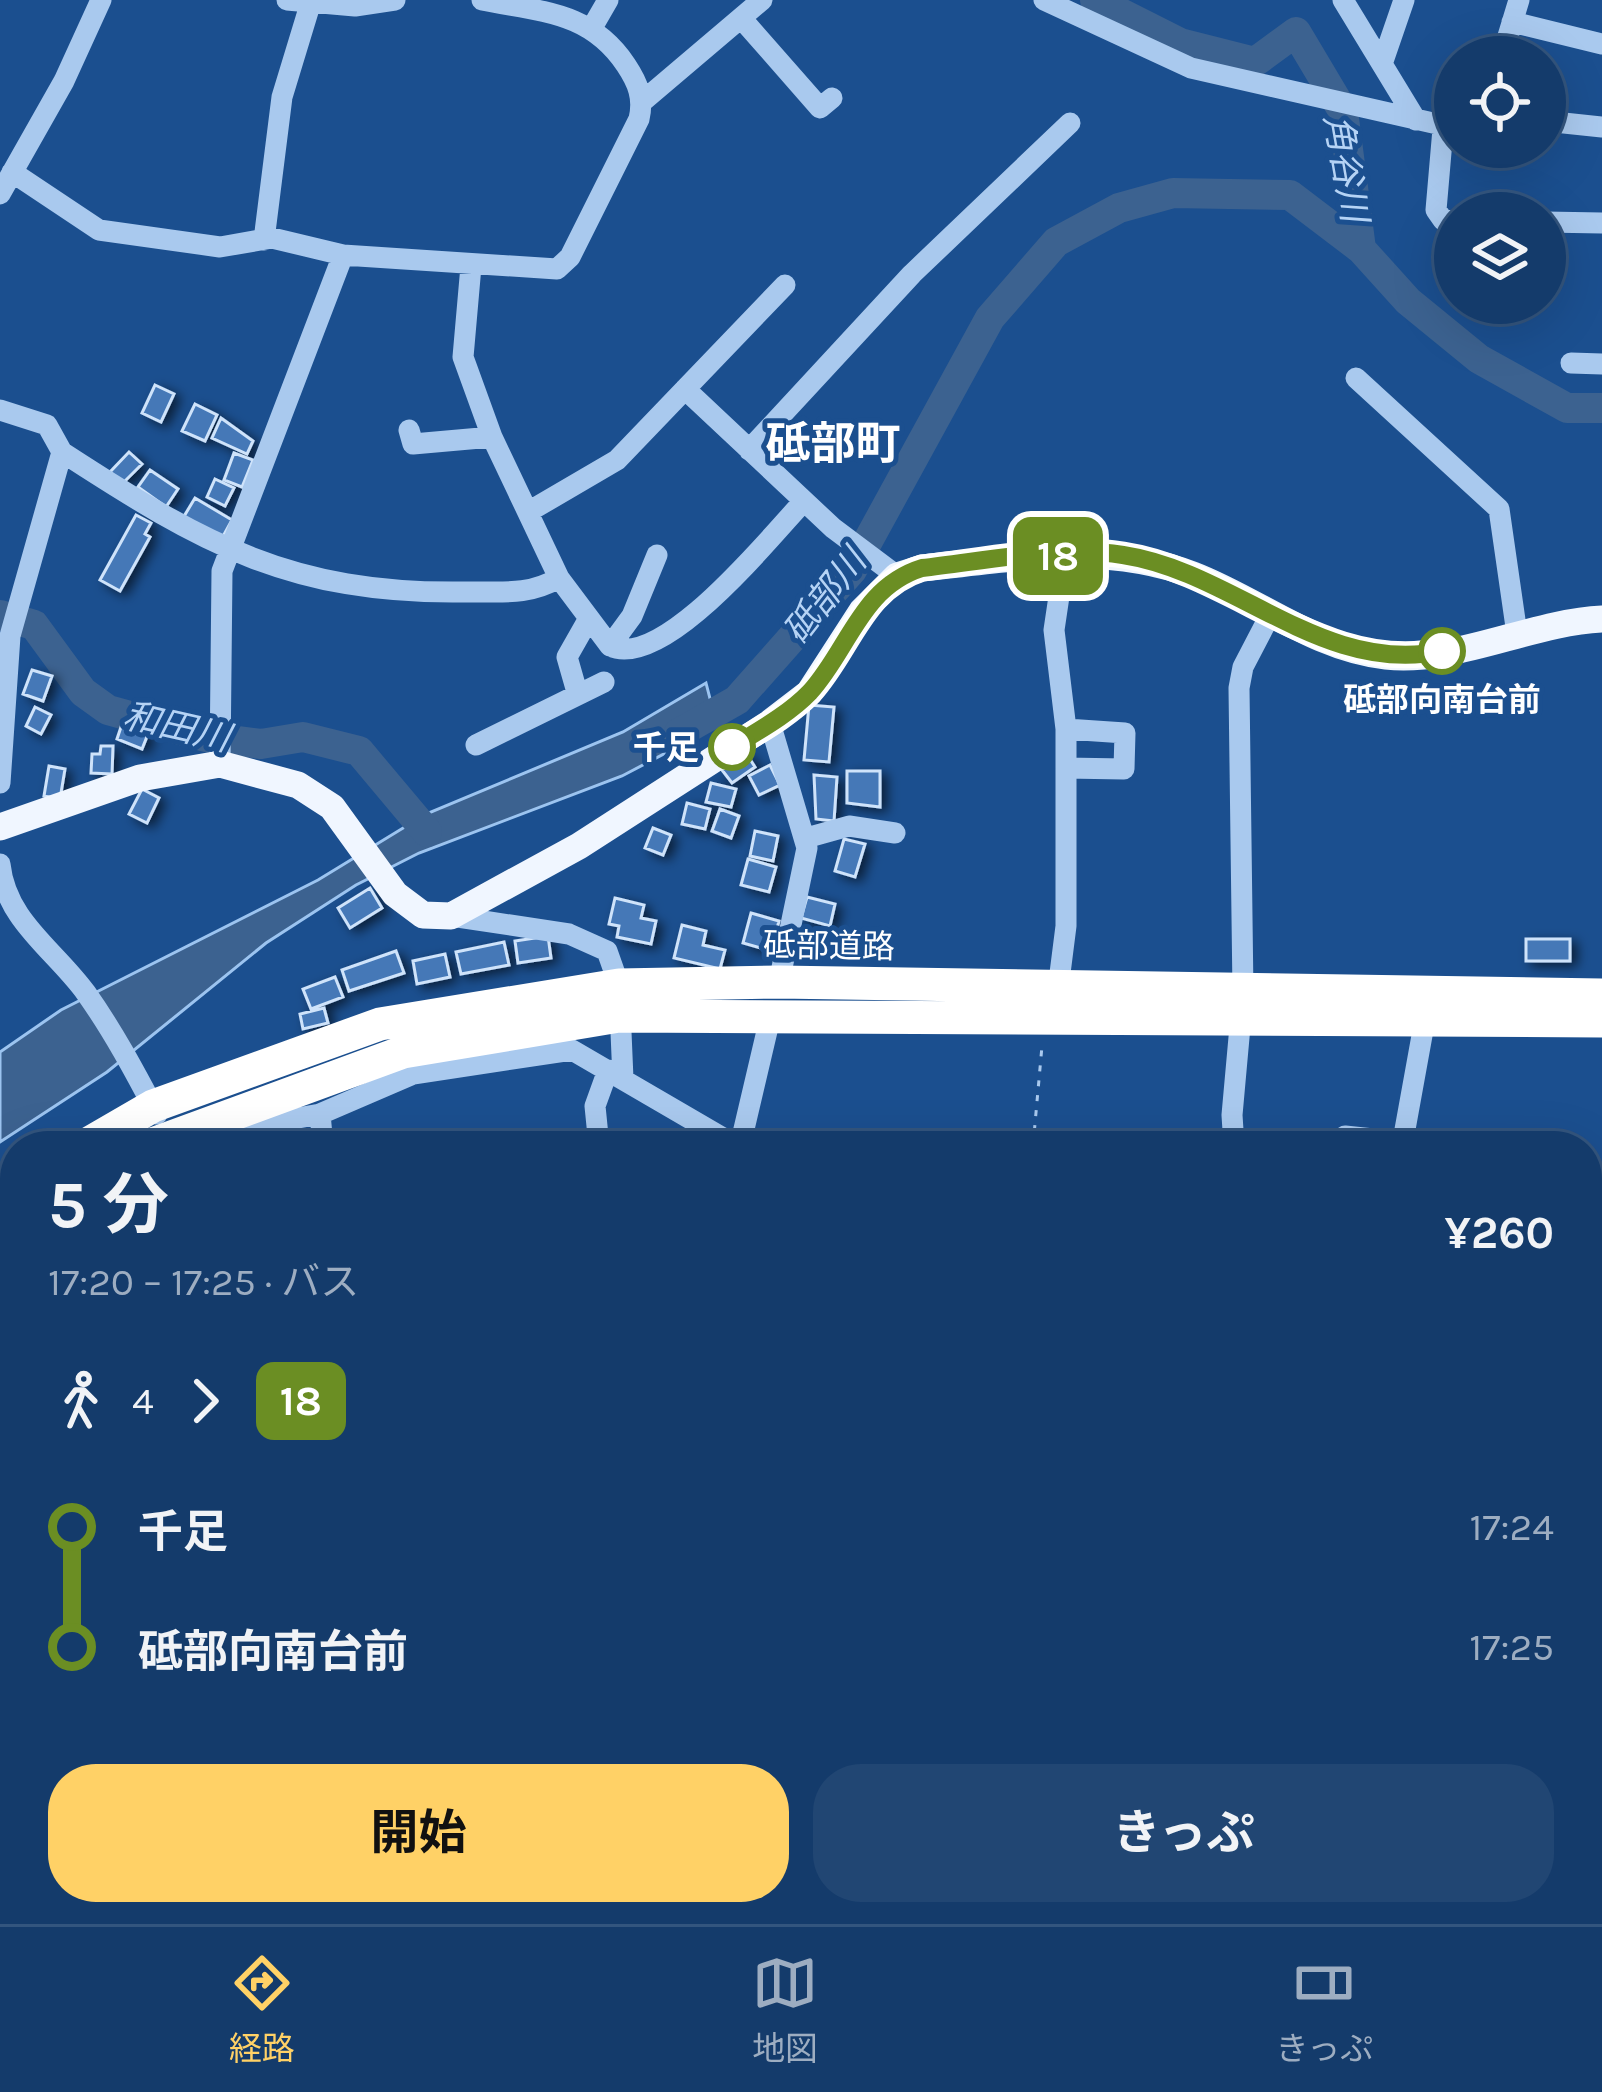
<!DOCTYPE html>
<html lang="ja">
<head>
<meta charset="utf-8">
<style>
	body { margin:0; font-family:Karla,"Noto Sans JP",sans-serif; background:#214673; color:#f1f3f6; height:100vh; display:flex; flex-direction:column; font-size:45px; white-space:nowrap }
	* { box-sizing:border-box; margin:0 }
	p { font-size:39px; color:#9dadc1 }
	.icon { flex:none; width:66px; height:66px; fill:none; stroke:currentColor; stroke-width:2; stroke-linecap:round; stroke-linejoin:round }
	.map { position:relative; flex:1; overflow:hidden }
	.details { position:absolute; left:0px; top:1131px; width:1602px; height:795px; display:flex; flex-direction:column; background:#143b6b; border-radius:48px 48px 0 0; box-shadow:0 12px 48px #0002,0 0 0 3px #33557e }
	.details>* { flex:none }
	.badge { padding:0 24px; border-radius:18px; font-size:42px; line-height:78px }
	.controls { position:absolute; left:1434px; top:36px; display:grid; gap:24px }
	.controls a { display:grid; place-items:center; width:132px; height:132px; border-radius:50%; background:#143b6b; box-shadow:0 12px 48px #0002,0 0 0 3px #33557e; font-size:60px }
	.map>.badge { position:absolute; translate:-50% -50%; box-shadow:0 0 0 6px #fff }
	.legs { display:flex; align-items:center; gap:18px; height:132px; padding:0 48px; font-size:39px }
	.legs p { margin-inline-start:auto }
	.headline { display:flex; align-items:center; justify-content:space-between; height:204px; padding:0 48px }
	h1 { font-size:66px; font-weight:700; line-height:90px }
	.cta { display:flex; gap:24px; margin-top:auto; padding:24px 48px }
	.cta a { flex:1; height:138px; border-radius:48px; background:#ffd166; color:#111; font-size:48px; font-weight:700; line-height:138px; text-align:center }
	.cta a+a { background:#214673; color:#f1f3f6 }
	ul { padding:0 48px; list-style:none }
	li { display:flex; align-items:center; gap:42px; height:120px; font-size:45px }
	li i { display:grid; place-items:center; width:18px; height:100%; margin:0 15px; background:currentColor }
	li i::after { content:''; width:30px; height:30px; margin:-15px; border:9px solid; border-radius:50%; background:#143b6b }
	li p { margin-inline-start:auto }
	li:first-child i { background:linear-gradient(#0000 50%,currentColor 0) }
	li:last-child i { background:linear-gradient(currentColor 50%,#0000 0) }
	.dock { display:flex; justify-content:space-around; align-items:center; height:168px; border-top:3px solid #33557e; background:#143b6b; font-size:33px; color:#9dadc1 }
	.dock a { display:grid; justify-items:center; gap:6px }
	.dock .selected { color:#ffd166 }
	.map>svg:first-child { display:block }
	.green { fill:#2e69ad }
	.water { fill:#3c6290; stroke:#9cc4f0; stroke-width:3 }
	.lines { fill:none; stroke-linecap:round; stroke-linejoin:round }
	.river { stroke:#3c6290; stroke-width:30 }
	.building { fill:#4478b7; stroke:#cfe3fa; stroke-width:3; filter:url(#shadow) }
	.path { stroke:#a9c9ee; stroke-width:3; stroke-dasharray:6 9; stroke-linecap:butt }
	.minor { stroke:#a9c9ee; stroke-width:21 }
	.major { stroke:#f0f6ff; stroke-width:27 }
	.highway { stroke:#fff; stroke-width:33 }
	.line-1-casing { stroke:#fff; stroke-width:27 }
	.line-1 { stroke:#6b8e23; stroke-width:18 }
	.stop-1-dot { fill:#fff; stroke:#6b8e23; stroke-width:6 }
	.labels { text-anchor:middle; stroke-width:10; stroke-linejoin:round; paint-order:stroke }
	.stop-label { font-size:33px; font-weight:bold; fill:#fff; stroke:#1b4f8f }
	.street-label { font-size:33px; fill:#fff; stroke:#1b4f8f }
	.water-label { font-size:36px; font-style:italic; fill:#b5d3f5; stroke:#1b4f8f }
	.district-label { font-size:45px; font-weight:bold; fill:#fff; stroke:#1b4f8f }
</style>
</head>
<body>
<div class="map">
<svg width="1602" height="1924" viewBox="0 0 1602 1924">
	<defs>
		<filter id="shadow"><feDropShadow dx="6" dy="4" stdDeviation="6" flood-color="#0009"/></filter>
	</defs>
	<rect width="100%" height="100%" fill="#1b4f8f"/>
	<path class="green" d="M15,1582v314l-15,-11v-296z
		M33,1911h512v13h-507z
		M596,1911h720l24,13h-745z"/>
	<path class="water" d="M706,683l11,43 -95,50 -203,77 -63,32 -90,58 -159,129 -107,70v-90l61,-42 257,-130 108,-66 197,-82z"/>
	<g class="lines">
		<path class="river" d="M1095,0l85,43 75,19 41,-30 47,79 18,138
			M0,615l34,10 49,67 25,18 98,27 55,7 42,-7 56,14 68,81
			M679,733l58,-33 115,-130 138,-252 66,-76 63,-34 54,-15 117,2 71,54 47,52 71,58 88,49h35"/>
	</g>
	<path class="building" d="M155,385l19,9 -13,28 -19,-9z
		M195,404l22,11 -12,26 -23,-10z
		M221,418l32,23 -6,13 -35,-16z
		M129,452l13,12 -20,20 -12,-12z
		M234,453l19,7 -11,27 -18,-7z
		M150,470l28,19 -12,18 -28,-20z
		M215,479l19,9 -9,18 -18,-9z
		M195,498l37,22 -11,20 -38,-22z
		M136,515l15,8 -6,11 5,3 -30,54 -20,-11z
		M32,670l20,6 -9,25 -20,-7z
		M809,705l25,2 -5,55 -25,-2z
		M35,707l16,8 -10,19 -15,-8z
		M122,724l26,10 -6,15 -25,-10z
		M101,746h12l-1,28 -21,-1 1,-19h8z
		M746,753l9,14 -23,16 -10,-13z
		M770,765l10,20 -21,10 -10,-19z
		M49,766l16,3 -5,30 -16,-3z
		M847,771h33v36l-33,-4z
		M814,775l23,2 -3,44 -18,-2z
		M711,783l25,6 -5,18 -25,-5z
		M142,789l17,9 -12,25 -18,-9z
		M687,803l23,6 -5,20 -23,-5z
		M720,809l19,7 -8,22 -19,-7z
		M653,828l18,7 -8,20 -18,-7z
		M755,831l23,5 -5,25 -23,-5z
		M844,839l21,5 -10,33 -20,-6z
		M748,859l28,8 -7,25 -28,-7z
		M370,888l12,20 -32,20 -12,-20z
		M807,897l28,7 -5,22 -29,-8z
		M615,898l29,7 -3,13 15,3 -5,23 -34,-7 2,-11 -10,-2z
		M751,913l28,8 -8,30 -28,-8z
		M682,925l24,6 -3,14 22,5 -5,19 -46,-11z
		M548,936l3,22 -33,5 -3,-22z
		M1526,939h44v22h-44z
		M504,942l5,23 -48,9 -5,-22z
		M396,951l8,22 -55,18 -7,-21z
		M445,954l5,23 -33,7 -4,-23z
		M335,977l8,20 -32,12 -8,-20z
		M324,1008l4,15 -25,6 -3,-15z
		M1587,1193l15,6v135l-15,-5z
		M8,1313l7,4v25l-7,15 -8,-3v-24z"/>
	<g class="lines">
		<path class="path" d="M1033,1146l9,-100
			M0,1549l15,-15
			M0,1576l15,-8
			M0,1854l15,10
			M384,1911l6,13"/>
		<path class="minor" d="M287,0l68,6 40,-6
			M1044,0l147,68 264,60
			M1343,0l73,120
			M741,18l79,90 12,-10
			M1512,22l90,22
			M593,26l15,-26
			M1495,57l10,-11 14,-46
			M1382,64l22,-64
			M643,101l119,-101
			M1455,102l-12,27 -7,81 7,10 12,1
			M1545,121l57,6
			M12,172l87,58 121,17 52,-9 71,17 214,14 13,-12 69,-138c5,-21 -1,-36 -13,-54 -36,-54 -85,-53 -144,-65
			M0,194l64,-113 37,-81
			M1545,222l57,1
			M264,240l18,-143 28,-92
			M471,266l-8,91 29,80 67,141 51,68c53,25 159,-108 194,-145
			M1571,363l31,1
			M1356,378l143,131 18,125
			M685,389l148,139 64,48
			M0,410l47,15 15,27 -52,184 -10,147
			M409,430l4,14 79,-7
			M749,450l163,-176 158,-151
			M62,452c140,91 228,142 400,140 37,-1 64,5 97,-14
			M528,512l89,-52 168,-175
			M610,646l22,-30 25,-61
			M577,692l-10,-35 21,-37
			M770,723l37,125 -28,134
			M1066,729l59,4 -1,36 -58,-1
			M476,745l128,-63
			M220,764l2,-193 121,-316
			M806,838l43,-12 46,7
			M0,864c6,57 54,85 86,129 27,38 49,79 71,121
			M451,916l118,18 38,17 12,34 4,94
			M1058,989l8,-63v-197l-12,-99 11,-74
			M320,1114l3,32
			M210,1134l110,-20 93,-40 159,-24 158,92 24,4
			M1345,1136l57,6
			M599,1146l-4,-40 13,-36
			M740,1146l31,-132
			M1234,1146l-2,-31 11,-122 -4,-305 4,-21 26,-50
			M1402,1146l23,-127
			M1587,1527l15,-3
			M1587,1620l15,-17
			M1587,1751l15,-9
			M1587,1854l15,-9
			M611,1911l1,13
			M954,1911l4,13
			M1206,1911l4,13
			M1366,1911l20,6 22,-6
			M1580,1911l21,13
			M1136,1924l45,-13
			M1505,1924l8,-13"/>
		<path class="major" d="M0,827l140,-49 80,-14 78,21 34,22 63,87 28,21 28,1 128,-70 191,-123 39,-30 53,-82 35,-35 25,-8c90,-9 184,-27 271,7 65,25 121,73 193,81 67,8 147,-34 216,-37"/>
		<path class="highway" d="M84,1146l69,-40 227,-82 239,-39 160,-3 823,13
			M147,1146l256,-94 216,-36 983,5
			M0,1197l15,-10
			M0,1232l15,-9"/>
	</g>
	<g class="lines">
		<defs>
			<path id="line-1" d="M732,747c26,-16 57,-33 78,-55 39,-43 51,-105 112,-124 63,-7 138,-23 201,-13 112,17 200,121 319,96"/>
		</defs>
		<use href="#line-1" class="line-1-casing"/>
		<use href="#line-1" class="line-1"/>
	</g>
	<g class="stop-1-dot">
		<circle cx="1442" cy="651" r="21"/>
		<circle cx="732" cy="747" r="21"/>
	</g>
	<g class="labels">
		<g class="stop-label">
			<text x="1442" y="711">砥部向南台前</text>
			<text x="699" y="759" text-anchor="end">千足</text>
		</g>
		<g class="street-label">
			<text transform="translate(829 945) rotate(1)" y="12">砥部道路</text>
		</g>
		<g class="water-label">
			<text transform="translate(1347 168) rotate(80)" y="13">角谷川</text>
			<text transform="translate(824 596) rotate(-52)" y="13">砥部川</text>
			<text transform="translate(177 726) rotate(13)" y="13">和田川</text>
		</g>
		<g class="district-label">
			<text x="833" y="459">砥部町</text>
		</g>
	</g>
</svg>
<div class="controls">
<a><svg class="icon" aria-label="locate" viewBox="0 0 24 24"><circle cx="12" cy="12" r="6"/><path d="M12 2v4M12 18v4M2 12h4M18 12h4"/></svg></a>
<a><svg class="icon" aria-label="layers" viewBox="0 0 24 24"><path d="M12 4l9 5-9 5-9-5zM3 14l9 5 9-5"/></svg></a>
</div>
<b class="badge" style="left:1058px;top:556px;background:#6b8e23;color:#fff">18</b>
<section class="details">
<div class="headline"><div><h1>5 分</h1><p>17:20 – 17:25 · バス</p></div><b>¥260</b></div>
<div class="legs"><svg class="icon" aria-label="walk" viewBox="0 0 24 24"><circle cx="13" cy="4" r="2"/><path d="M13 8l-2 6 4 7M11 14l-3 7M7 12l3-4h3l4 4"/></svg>4<svg class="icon" aria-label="forward" viewBox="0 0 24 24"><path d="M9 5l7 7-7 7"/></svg><b class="badge" style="background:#6b8e23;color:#fff">18</b></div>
<ul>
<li><i style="color:#6b8e23"></i><b>千足</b><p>17:24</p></li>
<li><i style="color:#6b8e23"></i><b>砥部向南台前</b><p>17:25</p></li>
</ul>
<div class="cta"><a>開始</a><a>きっぷ</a></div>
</section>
</div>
<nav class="dock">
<a class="selected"><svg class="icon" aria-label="directions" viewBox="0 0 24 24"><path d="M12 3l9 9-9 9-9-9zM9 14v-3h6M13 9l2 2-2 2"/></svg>経路</a>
<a><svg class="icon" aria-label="map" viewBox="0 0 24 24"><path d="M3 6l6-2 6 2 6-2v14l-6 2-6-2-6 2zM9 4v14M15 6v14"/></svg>地図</a>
<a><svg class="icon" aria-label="tickets" viewBox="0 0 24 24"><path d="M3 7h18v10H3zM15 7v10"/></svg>きっぷ</a>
</nav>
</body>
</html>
